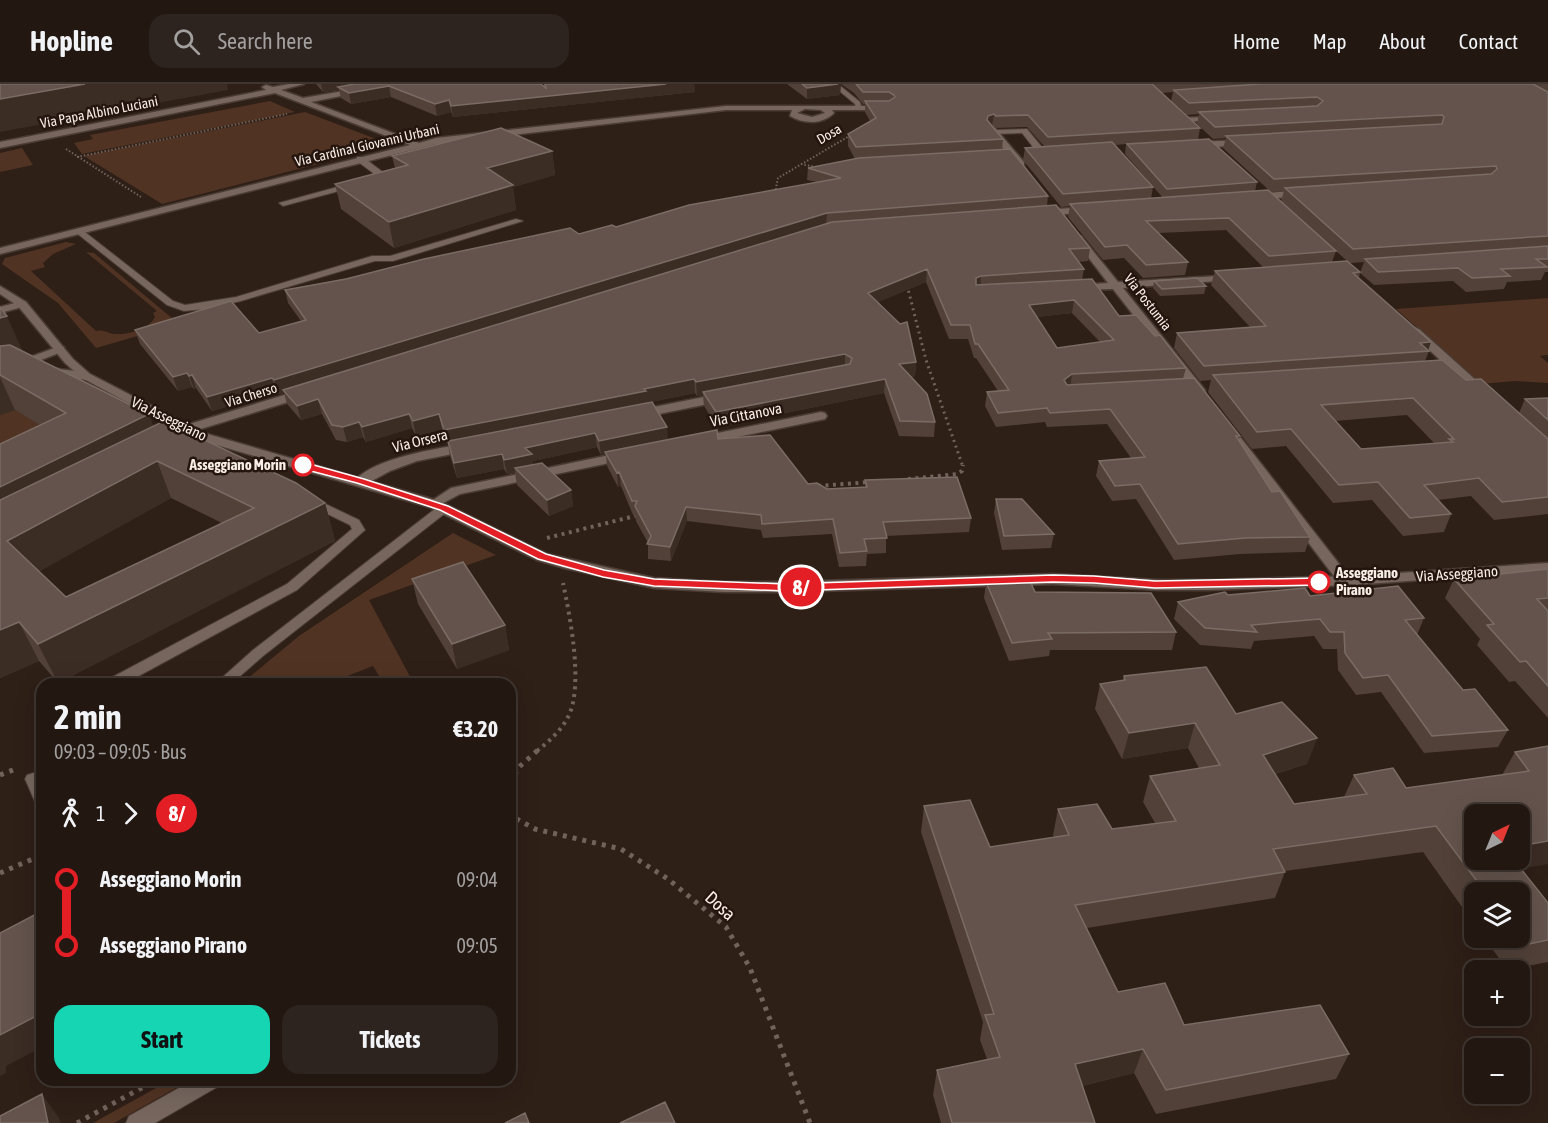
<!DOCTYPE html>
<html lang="en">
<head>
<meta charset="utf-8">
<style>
	body { margin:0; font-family:"Asap Condensed",sans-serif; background:#2e241f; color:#f1f3f6; height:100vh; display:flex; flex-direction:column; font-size:22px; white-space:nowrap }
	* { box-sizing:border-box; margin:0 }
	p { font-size:20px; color:#a29f9f }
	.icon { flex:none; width:33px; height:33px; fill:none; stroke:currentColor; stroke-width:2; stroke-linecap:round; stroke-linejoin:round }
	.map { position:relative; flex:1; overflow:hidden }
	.panel { position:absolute; left:36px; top:594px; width:480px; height:408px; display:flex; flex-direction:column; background:#221711; border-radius:18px; box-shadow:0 6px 24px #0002,0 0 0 2px #3f3631 }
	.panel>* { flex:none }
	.badge { padding:0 12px; border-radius:20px; font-size:21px; line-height:39px }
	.needle { width:39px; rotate:43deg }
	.fabs { position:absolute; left:1464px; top:720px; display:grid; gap:12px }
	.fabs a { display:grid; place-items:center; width:66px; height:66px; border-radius:12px; background:#221711; box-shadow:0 6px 24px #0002,0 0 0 2px #3f3631; font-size:30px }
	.map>.badge { position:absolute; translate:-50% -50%; box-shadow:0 0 0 3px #fff }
	.legs { display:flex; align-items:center; gap:9px; height:66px; padding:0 18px; font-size:20px }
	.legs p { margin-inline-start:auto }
	.head { display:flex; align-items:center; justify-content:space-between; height:102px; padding:0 18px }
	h1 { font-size:33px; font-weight:700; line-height:45px }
	.cta { display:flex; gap:12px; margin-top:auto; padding:12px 18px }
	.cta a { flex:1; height:69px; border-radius:18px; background:#16d5b3; color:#111; font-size:24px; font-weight:700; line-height:69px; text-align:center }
	.cta a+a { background:#2e241f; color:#f1f3f6 }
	ul { padding:0 18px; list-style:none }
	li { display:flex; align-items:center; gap:21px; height:66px; font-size:22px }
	li i { display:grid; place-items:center; width:9px; height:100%; margin:0 8px; background:currentColor }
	li i::after { content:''; width:15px; height:15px; margin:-8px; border:4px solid; border-radius:50%; background:#221711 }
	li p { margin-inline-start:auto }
	li:first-child i { background:linear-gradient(#0000 50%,currentColor 0) }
	li:last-child i { background:linear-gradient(currentColor 50%,#0000 0) }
	header { display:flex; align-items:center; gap:36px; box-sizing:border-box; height:84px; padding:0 30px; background:#221711; border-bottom:2px solid #3f3631 }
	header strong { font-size:28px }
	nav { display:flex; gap:33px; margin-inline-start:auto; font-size:21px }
	.search { width:420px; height:54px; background:#2e241f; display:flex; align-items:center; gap:15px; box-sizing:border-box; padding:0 21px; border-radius:18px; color:#a29f9f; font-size:22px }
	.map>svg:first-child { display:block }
	.green { fill:#513323 }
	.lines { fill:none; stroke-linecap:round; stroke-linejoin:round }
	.service-casing { stroke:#4a3c34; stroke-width:2 }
	.minor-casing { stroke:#4a3c34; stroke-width:3 }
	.tertiary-casing { stroke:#4a3c34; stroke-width:3 }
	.path-far3 { stroke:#71635c; stroke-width:2; stroke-dasharray:1.5 2; stroke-linecap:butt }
	.path-far2 { stroke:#71635c; stroke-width:3; stroke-dasharray:2 4; stroke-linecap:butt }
	.path-far1 { stroke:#71635c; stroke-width:4; stroke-dasharray:3 4.5; stroke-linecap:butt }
	.path { stroke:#71635c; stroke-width:5; stroke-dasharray:4 6; stroke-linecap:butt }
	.service { fill:#76665e; fill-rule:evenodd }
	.minor { fill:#76665e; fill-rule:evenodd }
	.tertiary { fill:#76665e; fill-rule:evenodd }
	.wall { fill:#514139; fill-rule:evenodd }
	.shaded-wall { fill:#3b2c24 }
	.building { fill:#63534c; stroke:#7a6c64; stroke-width:1.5; fill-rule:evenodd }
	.line-1 { fill:#e31e24; stroke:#fff; stroke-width:1.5 }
	.stop-1-dot { fill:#fff; stroke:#e31e24; stroke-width:3 }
	.labels { text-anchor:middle; stroke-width:5; stroke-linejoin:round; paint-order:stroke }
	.far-street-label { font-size:14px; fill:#f8ede7; stroke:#24160e }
	.street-label { font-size:15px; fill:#f8ede7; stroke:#24160e }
	.stop-label { font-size:15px; font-weight:bold; fill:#f8ede7; stroke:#24160e; text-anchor:end }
	.near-street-label { font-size:18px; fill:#f8ede7; stroke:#24160e }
</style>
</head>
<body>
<header>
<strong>Hopline</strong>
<div class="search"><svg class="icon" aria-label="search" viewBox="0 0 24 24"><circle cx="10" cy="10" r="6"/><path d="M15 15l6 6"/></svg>Search here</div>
<nav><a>Home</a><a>Map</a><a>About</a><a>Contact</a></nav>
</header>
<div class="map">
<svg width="1548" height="1039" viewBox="0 0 1548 1039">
	<rect width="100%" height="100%" fill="#2e1f17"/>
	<path class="green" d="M270,17l25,11 -213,42 -8,-11 19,-4 -3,-4z
		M305,28l87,33 -230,59 -78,-48z
		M22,64l11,17 -33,7v-19z
		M66,158l10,2 -23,10 -10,9 2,4 -14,4 65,60c7,-2 11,2 19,3 13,1 33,-4 40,-17l-2,-4 4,-2 -71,-59 8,1 85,71 -83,24 -38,-45 -56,-39 3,-6z
		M1548,214v57l-8,1 8,7v20l-33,-2 -34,3 -85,-75z
		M15,326l76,44 -91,35v-74z
		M453,449l43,22 -127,45 45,84h-30l-11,-18 -46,18h-86l58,-48z
		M161,996h29l-76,43h-21l63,-35z"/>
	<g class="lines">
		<defs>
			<path id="service" d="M831,0h7l22,18 2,8h-6l-1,-6z
				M1027,45l19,23v4h-6l-18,-23 -27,1 -4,-2 4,-2z
				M357,73h6l21,16v6l-101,27 -4,-3 98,-27 -20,-15z
				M516,135l7,2 -130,40h-18l-134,40 -35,8 -22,2 -17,-6 -93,-74 7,-2 92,72 12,4 51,-8 136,-41h18z
				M311,413l48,23 6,10 -68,60 -173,94h-19l2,-4 180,-96 65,-55 -2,-4 -43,-21 -2,-3z
				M444,420l6,4 -2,3 -185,145 -32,28h-16l38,-34 187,-145z
				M33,689l6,2 3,7v24l-6,-2 -11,-25 2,-4z
				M193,996h29l-3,6 -64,37h-29l3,-7z"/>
			<path id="minor" d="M289,0h15l-23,6 22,8 81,-14h17l-90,18 108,41 17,-5 290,-32h159l4,2 -4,2h-53l2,3c-12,12 -30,11 -44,3l2,-6h-66l-290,34 -436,110v-6l410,-103 -135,-52 -275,55v-6l266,-52 -4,-3 4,-2 7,2zM805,25l16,1 4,3 -13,4 -15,-4z
				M1221,32l1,2 -4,2 -34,2 -4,-2 4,-2z
				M989,44h6l29,34v4h-6l-29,-34z
				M1243,56l4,3 -1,2 -51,3 -4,-3 4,-3z
				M1304,106l3,1v4l-51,5 -5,-3 5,-3z
				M1088,123l5,3 -2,2 -50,4 -5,-3 5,-3z
				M1075,152h6l37,46 117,-7 1,2 -5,3 -108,8 82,102v6h-8l-84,-107 -38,1v-4l4,-1 29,-2 -33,-43z
				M22,217l4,1v4l-26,7v-6z
				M1415,244l4,1 69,62v6h-8l-69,-64 -2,-2z
				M60,262l4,1v4l-64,25v-8z
				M48,284l38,4 6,4 -6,4 -42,-6 -2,-2z
				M304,305l6,4 -2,3 -117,36h-8l-2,-3 2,-3z
				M724,309l6,4 -2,3 -89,18 -6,-4 6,-4z
				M821,328l4,1 2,3 -2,3 -127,26 -6,-4 6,-4z
				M1237,353l4,1 109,140 2,3 -2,3h-10l-107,-140 -2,-3 2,-3z
				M468,359l5,1 1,3 -1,3 -56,11 -27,10 -24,13h-10l-2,-3c22,-24 83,-32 114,-38z
				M624,368l5,1 1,3 -1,3 -169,35 -26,14 -7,-4 24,-16z"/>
			<path id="tertiary" d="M0,202l26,16 47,57 17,15 114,59 235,68 108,53 107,24 70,4h61l268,-8 105,6h49l146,-4 195,-13v8l-195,14 -146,5h-49l-105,-6 -268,8h-61l-70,-4 -90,-20 -27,-8 -108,-53 -233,-68 -114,-61 -17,-15 -47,-57 -18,-12z"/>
		</defs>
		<use href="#service" class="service-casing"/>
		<use href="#minor" class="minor-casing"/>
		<use href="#tertiary" class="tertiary-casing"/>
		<path class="path-far3" d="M66,65l75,48
			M77,73l210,-43
			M801,80l14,3
			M775,109l3,-15 73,-43"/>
		<path class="path-far2" d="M907,201l19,75 37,107"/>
		<path class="path-far1" d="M908,395l49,-5 5,-3 1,-6
			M818,402l52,-4
			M547,454l92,-23
			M537,667c12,-10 24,-20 31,-34 16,-30 2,-101 -5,-134"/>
		<path class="path" d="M0,691l13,-5
			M510,700l9,-17 19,-17
			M510,727l5,7 20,11 86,20 47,30 58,48 24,41 60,155
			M0,789l42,-18
			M77,1039l70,-38 3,-5"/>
		<use href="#service" class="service"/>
		<use href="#minor" class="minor"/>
		<use href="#tertiary" class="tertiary"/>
	</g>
	<path class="wall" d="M316,0h225l3,3v-3h150l1,8 -242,25 -2,-5 -14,4 -46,-19 -40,7 -10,-6 -2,-8 -16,2z
		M787,0h54l-1,11 -33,4z
		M841,0h311l48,44 -2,12 59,42 -2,9 81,60 -4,11 15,-1 -66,-60 3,-10 -13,1 -48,-44 3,-10 -13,1 -16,-15 2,-10 -12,1 -16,-14 2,-9 -11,1 -10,-9h396v188h-3l-4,8 -34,2 -3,7 -38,3 -13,-11 -79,4 -14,-12 4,-11 -14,1 10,9 -1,6 70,73 -4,10 41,19 53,33 6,-14 23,-1v116l-54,6 -23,-24 -33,4 13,14 -7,18 -41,4 -31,-36 -39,3 -47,-57 -34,3 -44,-57 3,-12 -11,1 -26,-33 3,-15 73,-6 -39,-42 4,-14 48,-4 -37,-37 -67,3 29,29 -3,13 -42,3 -19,-20 -21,2 -35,-43 2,-11 -9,1 -38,-47 2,-12 19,-2 -17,-19 -32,1 -3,-2 11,13 -1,11 46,46 -1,10 43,42 -2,13 -10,1 6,7 -2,11 37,36 67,52 -3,11 57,57 -2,4 34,52 38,45 -5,15 -65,2 -66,6 -38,-61 -24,2 -16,-25 3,-15 32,-3 -24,-34 -60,3 -2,-5 -49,5 -11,-21 2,-14 11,-1 -22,-33h-2l-6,-19h-19l-23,-57 -48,20 38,60 -1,14 -4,1 24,45 -1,15 -35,-1 -15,-43 -167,34 -13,-21 -1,-11 -6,1 -2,-3 -49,10 22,37 50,-1 90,45 19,5 38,-2v-7l106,38 -2,14 -83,4v17l-19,1 -1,12 -27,1 -7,-33 -69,4 -2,-8 -74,-9 -16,40 -23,-2v-16l-12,-22 -1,-6h-2l-12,-29 -3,1 -11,-21 -1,-12 -5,1 -4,-8 -64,14v4l38,25 2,16 -24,10 -32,-31 -2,-12 -8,1 -3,-5 -47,9 -7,-22 -2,-12h-1l-5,-15 -26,7 -4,-8 -46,14 -3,-5 -16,5 -11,-2 -14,-26 -21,6 -14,-16 -3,-11 -6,1 -2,-2 -64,19 -16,-23 -2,1 -2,-2 -14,4 -38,-47 -5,-14 124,3 42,-12 -13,-18 -3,-13 331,-63 201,-45 -10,-2 1,-12 47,-9 -7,-13v-12l22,-13 -5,-9v-8h-2l-9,-11zM1126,60l-1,10 38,44 -12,1 2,-12 -38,-42zM1072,229l28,29 -43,6 -20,-31zM1407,331l28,29 -74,5 -26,-28z
		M552,67l3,24 -42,12 3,23 -122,38 -53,-39 -6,-25 60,-16 -3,-12z
		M1154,197l52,5 -2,8 -44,2 -7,-8z
		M0,223l22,43 132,76 171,77 10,38 -277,142 -19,-22 -39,17v-234l40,-19 -25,-15 -15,5zM171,414l51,25 -156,74 -27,-26z
		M996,415l58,35 -3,14 -49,2 -8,-37z
		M1548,485v149l-33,-37 -6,1 -32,-37 3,-6 -35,-41 9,-19z
		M412,495l93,46 4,25 -52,19 -39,-65z
		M986,498l49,10 141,40 -4,18h-122l-1,6 -40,5 -25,-63z
		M1228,511l82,1 114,22 -7,17 46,55 45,40 -10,17 -74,6 -43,-61 -25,3 -18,-25 -1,-21h-14l-9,-13 -60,5 -3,8 -51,-4 -26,-26 4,-17z
		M1124,592l112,38 81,24 -10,26 -32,10 19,30 50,-7 10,-22 52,13 96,-13 13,-23 33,-6 -27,123 27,34v59l-40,8 -24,-32h36v-46h-46v32l-51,-72 -138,19v1l-10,26 -188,30 31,64 66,33 165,29 -13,25 -180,35 -22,-41 -52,13 13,37h-154l-8,-28 4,-25 50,-11 -7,-19 3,-18 -62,-190 3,-26 66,41 64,-10 -1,-2 5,-26 54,20 43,-6 -12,-21 7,-26 49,-8 -11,-20 -66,11 -27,-50 5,-25 23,-4z"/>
	<path class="shaded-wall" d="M85,0h142l1,6 -228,42v-33z
		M321,0h50l-33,3 1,3 -16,2z
		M666,0h28l1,8 -242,25 -2,-11z
		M841,0l-1,11 -33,4v-11z
		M389,2l2,11 -40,7 -2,-11z
		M449,16l2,12 -14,4 -2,-12z
		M994,30l-2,12 -6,5 2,-15z
		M552,67l3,24 -42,12 3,23 -122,38 -5,-26 98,-54z
		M827,129l-1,12 -543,165 1,3 -6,1 -4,-14z
		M927,185l-1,13 -58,24v-13z
		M981,192l-1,14 -6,2 2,-14z
		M1074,216l-2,13 -44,5 1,-13z
		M7,232l15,34 -22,7v-39z
		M1431,258l-3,9 -8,-8z
		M845,270v14l-142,24v3l-6,1 -1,-14z
		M916,278l-1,14 -17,2 1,-14z
		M187,289l5,14 -14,4 -5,-14z
		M1072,290l-2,15 -8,6 2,-15z
		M192,291l4,13 -2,1 -5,-13z
		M0,293l15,33 -15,5z
		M272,294l4,14 -64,19 -5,-14z
		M694,295l1,14 -49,10 1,3 -200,38 -3,-14z
		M885,295l-1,14 -167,34 -1,-15z
		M318,315l4,15 -21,6 -4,-14z
		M149,330l13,36 -162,83v-46z
		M409,330l3,14 -46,14 -4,-15z
		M439,330l3,15 -26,7 -3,-15z
		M359,338l4,15 -16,5 -4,-15z
		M667,343l1,14 -67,14 -2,-14z
		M595,349l2,14 -64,14 1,8 -19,-1v5l-8,1 -3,-14 21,-12z
		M502,370l2,15 -47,9 -3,-15z
		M157,377l14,37 -145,81 -19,-38z
		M619,388l2,14 -3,1 -1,-14z
		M571,406l2,16 -24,10 -2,-16z
		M325,419l10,38 -277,142 -20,-39z
		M686,423l1,14 -16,40 -1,-14z
		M19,538l20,39 -39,17v-48z
		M505,541l4,25 -52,19 -5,-25z
		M1195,639l-7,25 -66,11 7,-26z
		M1317,654l-10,26 -54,16 10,-25z
		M1548,757v23l-58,10 9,-14h21v-14z
		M42,929v34l-36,19v7l-6,3v-41z
		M1143,965l-9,24 -66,16 7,-25z
		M42,1010l17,24 2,5h-13z"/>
	<path class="building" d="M0,0h85l-85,15z
		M354,0h187l5,4 -1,-4h121l-215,22 -2,-6 -14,4 -46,-18 -40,7 -11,-6z
		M802,0h36l-31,4z
		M856,0h296l48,44 -152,9 -20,-22 -32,1 -2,-2 -6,2 -1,4 16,19 -147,8 -8,-13 28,-16 -11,-17h24l6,-4 -1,-2 -5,-3h-26z
		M1260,0h273l15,8v144l-195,13 -68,-61 206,-14 6,-5 -1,-3 -222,13 -48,-43 216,-12 2,-7 -2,-2 -227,12 -16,-15 118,-6 6,-5 -6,-4 -128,6 -15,-13z
		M501,44l51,23 -65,17 26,17 -124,37 -54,-38 73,-19 -16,-9z
		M1209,55l48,43 -90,7 -40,-45z
		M1112,58l41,45 -90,7 -38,-46z
		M1010,65l38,47 -221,17 -553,167 -2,-2 -65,19 -15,-22 -3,1 -2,-3 -14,4 -38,-47 96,-29 28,32 47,-13 -21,-30 61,-11 78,-20 146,-31 9,6 33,-9 4,2 73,-22 152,-27 -33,-10 51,-10z
		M1268,106l68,61 -67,5 -40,-38 -83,3 42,41 -42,3 -19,-20 -22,2 -35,-43z
		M1056,121l34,43 -21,1 15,20 -103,7 -5,2v7l116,-6 27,37 17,-1 19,21 5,-1 26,33 -114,6 -8,6 3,5 127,-7 46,58h-4l36,56 8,-1 30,46 -65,1 -67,6 -38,-60 -25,2 -16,-25 46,-4 -35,-48 -60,4 -3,-5 -49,5 -11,-21 22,-2 -31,-46h-3l-5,-19h-19l-24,-56 -59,24 32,31 7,-2 9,40 -17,2 28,30 8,28 -35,-1 -15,-42 -169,33 -13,-20 147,-28 2,-6 -7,-4 -149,28 -2,-3 -50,10 2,2 -202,39 -5,-16 -26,7 -4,-7 -47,13 -3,-5 -16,5 -11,-2 -14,-26 -21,7 -14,-16 549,-168zM1074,216l40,40 -57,8 -28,-43z
		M1548,162v13h-12l11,8 -46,2 9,7 -38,2 -14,-10 -80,4 -13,-13z
		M1347,177l13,11 -7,1 78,69 -11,1 9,8 -225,15 -27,-33 89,-7 -51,-55z
		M1197,194l9,8 -44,3 -8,-8z
		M0,223l7,9 -7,2z
		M10,261l139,69 -149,73v-43l66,-31 -66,-38v-29z
		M1442,276l24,20 15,-1 67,60v58l-46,5 -23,-24 -55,7 27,29 -41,4 -32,-36 -39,3 -48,-56 -34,3 -44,-57zM1413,314l41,41h-5l4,3 -92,7 -40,-44z
		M1548,314v22l-23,-21z
		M652,318l15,25 -68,14 -4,-8 -70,15 7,6 -28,6 -2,-6 -48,9 -6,-22z
		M164,337l132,62 29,20 -287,141 -19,-22 -19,8v-130zM157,377l97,47 -188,89 -59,-56z
		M717,346l1,9 52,-4 38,49 9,-1 10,6 40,-2 -2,-7 92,-3 14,41 -88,4 4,16 -23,1 3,12 -27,2 -7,-34 -71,5 -1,-9 -75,-8 -16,40 -23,-3 4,-8 -16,-30 2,-5h-5l-13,-29 -2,1 -12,-21z
		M542,379l29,27 -24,10 -32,-32z
		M996,415h26l32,35 -50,2z
		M463,478l42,63 -53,19 -40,-65z
		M1548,485v29l-11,1 11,12v75l-22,-25 -6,1 -33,-37 7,-1 -40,-45z
		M1029,495l6,13 116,1 25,39 -128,1 4,6 -40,4 -26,-61z
		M1398,502l26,32 -19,2 58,70 12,-1 33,41 -76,6 -44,-61 -25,3 -18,-25 -1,-21h-14l-10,-13 -69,6 6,7 -52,-4 -27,-26 47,-10 3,3 77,-7 5,8z
		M1206,583l30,47 46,-12 35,36 -54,17 31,49 73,-10 -13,-19 39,-7 13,20 123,-17 -14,-19 33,-6v95l-28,5v-32h-46v46h40l34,43v37l-24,5 -5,-7 1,-46h-35l-49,-66 -163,23 12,23 -210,33 43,87 47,-9 19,42 136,-20 29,49 -183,36 -23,-41 -68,15 20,59h-143l-15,-53 63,-13 -15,-42 9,-1 -70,-208 46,-6 20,47 79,-12 -11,-26 39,-5 15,25 64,-8 -26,-45 70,-11 -25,-42 -66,10 -29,-49 25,-4 -1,-4z
		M42,827v95l-2,1 2,6 -42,22v-102z
		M42,1010l6,29h-48v-7z
		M665,1018l10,21h-55z
		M525,1029l4,10h-24z"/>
	<path class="line-1" d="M303,378l61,17 84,27 98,48 58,16 50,9 131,5 268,-9 41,1 61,5 164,-3 6,4 -6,3 -164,3 -61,-5 -41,-1 -268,9 -131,-5 -51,-9 -65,-18 -98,-49 -83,-27 -58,-15v-5z"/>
	<g class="stop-1-dot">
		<circle cx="303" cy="381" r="10"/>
		<circle cx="1319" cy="498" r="10"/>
	</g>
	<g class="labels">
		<g class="far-street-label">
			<text transform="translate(99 28) rotate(-11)" y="5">Via Papa Albino Luciani</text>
			<text transform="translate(829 50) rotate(-30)" y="5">Dosa</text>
			<text transform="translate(367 61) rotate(-13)" y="5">Via Cardinal Giovanni Urbani</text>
			<text transform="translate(1148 218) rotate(52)" y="5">Via Postumia</text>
			<text transform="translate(251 311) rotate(-17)" y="5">Via Cherso</text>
		</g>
		<g class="street-label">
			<text transform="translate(746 331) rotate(-11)" y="5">Via Cittanova</text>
			<text transform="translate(169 335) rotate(26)" y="5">Via Asseggiano</text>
			<text transform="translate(420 357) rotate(-14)" y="5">Via Orsera</text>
			<text transform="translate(1457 490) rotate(-4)" y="5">Via Asseggiano</text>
		</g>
		<g class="stop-label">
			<text x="286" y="386">Asseggiano Morin</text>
			<text x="1336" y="494" text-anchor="start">Asseggiano<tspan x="1336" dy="17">Pirano</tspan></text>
		</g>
		<g class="near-street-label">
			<text transform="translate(720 822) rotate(42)" y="6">Dosa</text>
		</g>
	</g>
</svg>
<div class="fabs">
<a><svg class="needle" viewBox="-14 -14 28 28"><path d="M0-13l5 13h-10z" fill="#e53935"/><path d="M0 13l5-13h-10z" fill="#a29f9f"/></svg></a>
<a><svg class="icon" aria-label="layers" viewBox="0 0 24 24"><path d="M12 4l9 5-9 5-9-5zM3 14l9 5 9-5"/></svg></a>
<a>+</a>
<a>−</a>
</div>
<b class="badge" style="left:801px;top:503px;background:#e31e24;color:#fff">8/</b>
<section class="panel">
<div class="head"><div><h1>2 min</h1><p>09:03 – 09:05 · Bus</p></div><b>€3.20</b></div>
<div class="legs"><svg class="icon" aria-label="walk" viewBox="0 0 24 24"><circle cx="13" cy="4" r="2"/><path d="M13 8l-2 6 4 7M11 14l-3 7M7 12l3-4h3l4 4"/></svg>1<svg class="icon" aria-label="forward" viewBox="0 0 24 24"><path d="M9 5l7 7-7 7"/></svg><b class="badge" style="background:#e31e24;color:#fff">8/</b></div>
<ul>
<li><i style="color:#e31e24"></i><b>Asseggiano Morin</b><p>09:04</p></li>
<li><i style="color:#e31e24"></i><b>Asseggiano Pirano</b><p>09:05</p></li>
</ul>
<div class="cta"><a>Start</a><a>Tickets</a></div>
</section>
</div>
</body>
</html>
